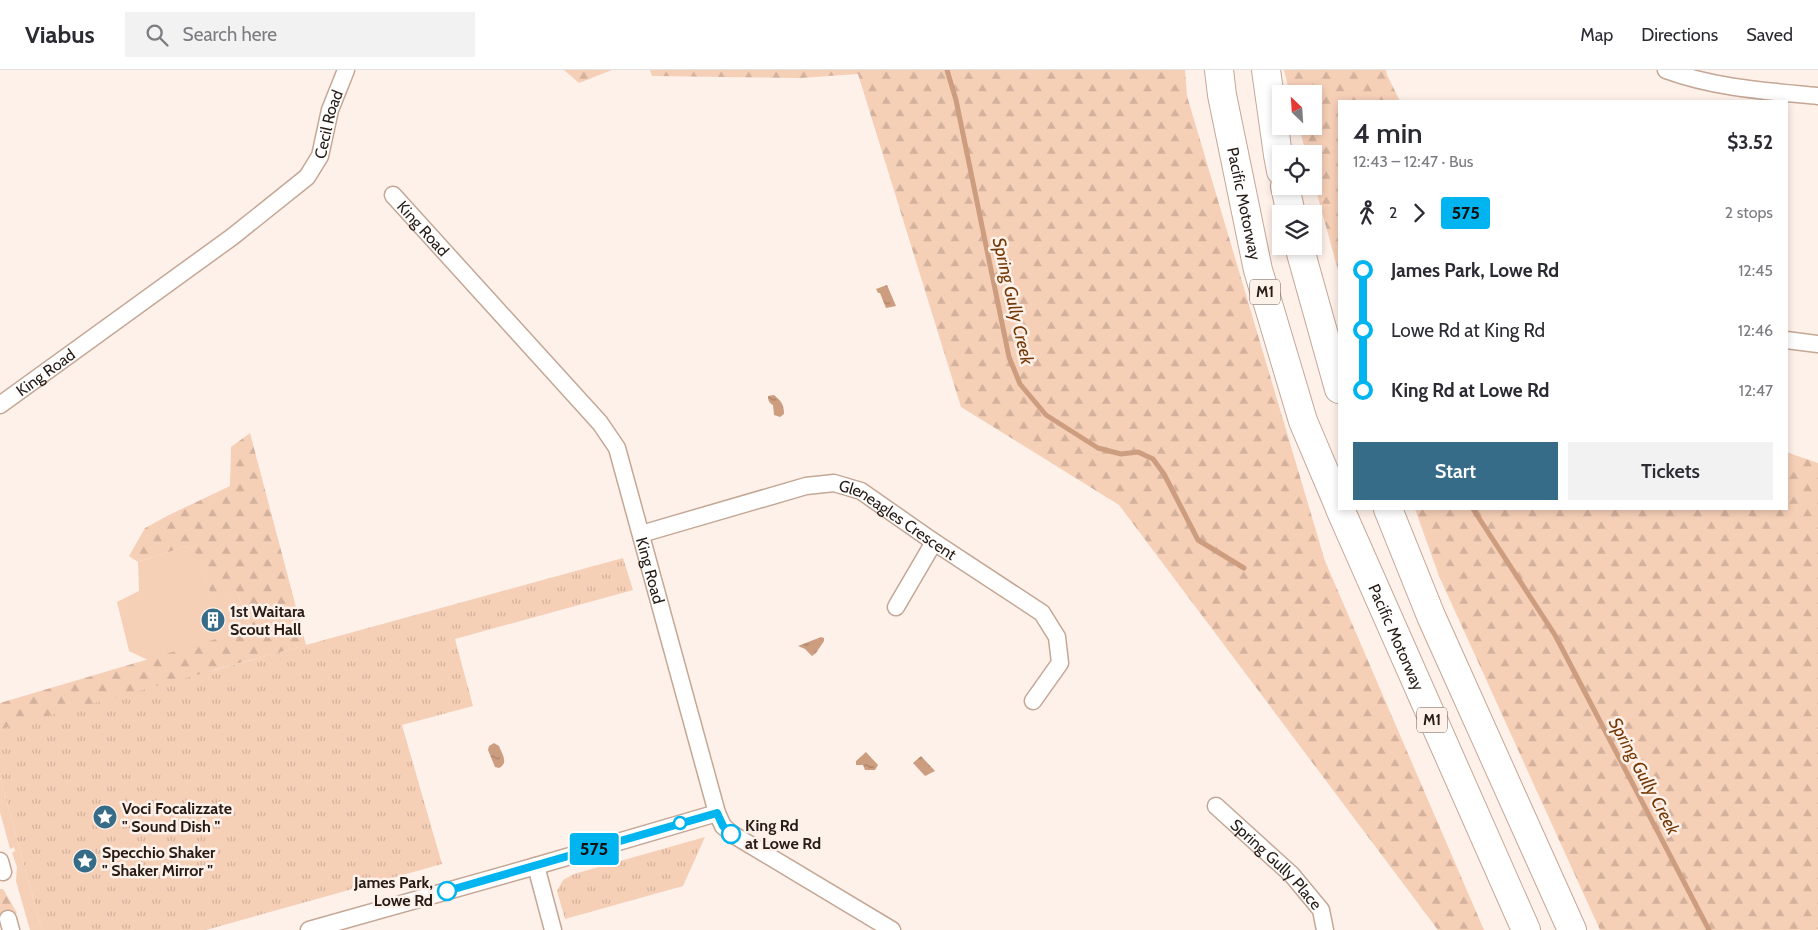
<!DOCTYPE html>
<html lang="en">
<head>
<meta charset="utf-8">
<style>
	body { margin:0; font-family:Cabin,sans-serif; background:#f2f2f3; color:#2b2b33; height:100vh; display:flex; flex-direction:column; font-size:19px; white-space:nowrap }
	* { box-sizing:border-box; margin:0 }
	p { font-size:16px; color:#7c7c81 }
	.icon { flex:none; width:28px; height:28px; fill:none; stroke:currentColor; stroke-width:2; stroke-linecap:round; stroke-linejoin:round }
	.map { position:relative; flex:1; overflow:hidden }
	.sheet { position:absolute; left:1338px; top:30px; width:450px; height:410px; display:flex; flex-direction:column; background:#fff; border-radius:0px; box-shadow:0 2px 8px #0003 }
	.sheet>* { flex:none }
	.badge { padding:0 10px; border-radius:4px; font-size:18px; line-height:32px }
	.needle { width:32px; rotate:335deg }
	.fabs { position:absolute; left:1272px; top:15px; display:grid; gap:10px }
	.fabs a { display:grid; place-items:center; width:50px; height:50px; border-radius:0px; background:#fff; box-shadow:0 2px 8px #0003; font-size:25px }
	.map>.badge { position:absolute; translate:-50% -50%; box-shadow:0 0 0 2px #fff }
	.legs { display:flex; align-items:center; gap:8px; height:55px; padding:0 15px; font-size:16px }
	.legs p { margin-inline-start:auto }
	.overview { display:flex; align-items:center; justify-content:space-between; height:85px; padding:0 15px }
	h1 { font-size:28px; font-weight:600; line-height:38px }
	.cta { display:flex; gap:10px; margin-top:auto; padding:10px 15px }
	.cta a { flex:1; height:58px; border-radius:0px; background:#376c88; color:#fff; font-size:20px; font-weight:600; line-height:58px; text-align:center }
	.cta a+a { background:#f2f2f3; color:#2b2b33 }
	ul { padding:0 15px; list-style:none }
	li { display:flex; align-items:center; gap:18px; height:60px; font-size:19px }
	li i { display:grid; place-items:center; width:8px; height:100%; margin:0 6px; background:currentColor }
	li i::after { content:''; width:12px; height:12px; margin:-6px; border:4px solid; border-radius:50%; background:#fff }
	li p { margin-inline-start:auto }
	li:first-child i { background:linear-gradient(#0000 50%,currentColor 0) }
	li:last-child i { background:linear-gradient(currentColor 50%,#0000 0) }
	header { display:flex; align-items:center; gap:30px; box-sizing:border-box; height:70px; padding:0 25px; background:#fff; border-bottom:1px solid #e1e1e2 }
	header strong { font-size:24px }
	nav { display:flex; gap:28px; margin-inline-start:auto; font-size:18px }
	.search { width:350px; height:45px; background:#f2f2f3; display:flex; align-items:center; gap:12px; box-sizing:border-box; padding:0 18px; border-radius:0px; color:#7c7c81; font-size:19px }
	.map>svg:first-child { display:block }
	.green { fill:#f6cfb7 }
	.forest { fill:url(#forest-firs) }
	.park { fill:url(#park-tufts) }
	.water { fill:url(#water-ripples) }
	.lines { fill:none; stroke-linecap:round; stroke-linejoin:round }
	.stream { stroke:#cd9d7f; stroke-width:5 }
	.minor-casing { stroke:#c4a795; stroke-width:19 }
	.motorway-casing { stroke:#c4a795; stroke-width:30 }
	.minor { stroke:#fff; stroke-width:16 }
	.motorway { stroke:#fff; stroke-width:28 }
	.line-1-casing { stroke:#fff; stroke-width:11 }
	.line-1 { stroke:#00b5ef; stroke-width:8 }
	.stop-1-dot { fill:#fff; stroke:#00b5ef; stroke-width:2.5 }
	.labels { text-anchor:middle; stroke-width:5; stroke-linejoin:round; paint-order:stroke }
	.shield { fill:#fef1ea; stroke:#685c56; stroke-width:1 }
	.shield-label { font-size:15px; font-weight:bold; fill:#271c16 }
	.street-label { font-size:16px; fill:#271c16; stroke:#fef1ea }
	.poi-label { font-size:16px; font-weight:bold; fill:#271c16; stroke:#fef1ea; text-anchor:start }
	.stop-label { font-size:16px; font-weight:bold; fill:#271c16; stroke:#fef1ea; text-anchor:start }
	.water-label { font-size:18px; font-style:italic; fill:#733805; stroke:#fef1ea }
</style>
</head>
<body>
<header>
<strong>Viabus</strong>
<div class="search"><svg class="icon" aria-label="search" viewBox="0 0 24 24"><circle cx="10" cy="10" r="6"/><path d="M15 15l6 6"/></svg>Search here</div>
<nav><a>Map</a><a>Directions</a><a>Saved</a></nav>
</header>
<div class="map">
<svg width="1818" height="860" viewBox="0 0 1818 860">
	<defs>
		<pattern id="forest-firs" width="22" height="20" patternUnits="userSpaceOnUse" patternTransform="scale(1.25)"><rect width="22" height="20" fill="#f6cfb7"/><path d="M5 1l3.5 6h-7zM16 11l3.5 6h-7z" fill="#d3b19d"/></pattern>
		<pattern id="park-tufts" width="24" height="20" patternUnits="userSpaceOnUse" patternTransform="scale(1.25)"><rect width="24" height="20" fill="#f6cfb7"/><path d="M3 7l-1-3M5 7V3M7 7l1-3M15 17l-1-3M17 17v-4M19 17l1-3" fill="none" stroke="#d3b19d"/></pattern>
		<pattern id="water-ripples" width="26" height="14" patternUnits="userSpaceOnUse" patternTransform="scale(1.25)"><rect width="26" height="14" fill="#cd9d7f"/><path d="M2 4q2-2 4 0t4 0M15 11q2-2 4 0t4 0" fill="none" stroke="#a67f67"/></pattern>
	</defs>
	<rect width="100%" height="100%" fill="#fef1ea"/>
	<path class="green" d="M187,476l15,12 9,38 26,-5 13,38 -102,31 -19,-9 -12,-49 22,-11 -1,-29z
		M0,707l42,153h-12l-14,-49 1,-14 -5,-14 3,-2 -1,-4 -4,2 -10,-37z"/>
	<path class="forest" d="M564,0h48l-33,13z
		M650,0h535l2,26 138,465 159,369h-46l-319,-425 -158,-98 -103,-333 -58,4 -148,-2z
		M1284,0h102l1,5 13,26h-61v173l-25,-91v-29h-8l-7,-28h15v-32h-24z
		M250,363l56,212 -92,25 -214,107v-74l250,-74 -13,-38 -26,6 -9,-38 -15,-13 -49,16 -9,-6 16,-28 24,-13 61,-29 1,-39z
		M1786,382l32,11v467h-218l-161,-354 -24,-67h371z
		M0,819h3l14,24 -17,4z"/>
	<path class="park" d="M623,488l10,32 -178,49 18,67 -71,19 40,139 -236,66h-164l-42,-153v-48z
		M705,767l-22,49 -118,33 -8,-28 6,-11 11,-6z"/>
	<path class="water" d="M887,215l9,21 -10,2 -6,-15h-2l-2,-4z
		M774,325c7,6 10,9 10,19l-4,3 -6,-2 -1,-10c-4,-2 -5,-5 -5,-9z
		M821,567l3,1v3l-8,12 -4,3 -7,-7 -7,-3z
		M494,673l5,3c3,8 10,17 0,22l-4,-1 -7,-17 1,-4z
		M866,682l12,13 -3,5h-10l-2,-5h-7v-4z
		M921,686l14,15 -10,5 -12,-13z"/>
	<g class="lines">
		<path class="stream" d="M947,0l9,30 53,257 11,27 26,31 52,33 23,6 17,-2 15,7 11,15 34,66 46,28
			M1473,439l82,126 154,295"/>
		<defs>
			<g id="minor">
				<path d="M1666,0c49,18 100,21 152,26"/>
				<path id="s1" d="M393,125l207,228 17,25 100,365 6,13 9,8 160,96"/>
				<path d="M1786,270l32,4"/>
				<path id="s2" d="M0,335l232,-168 75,-60 13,-21 10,-46 16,-40"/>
				<path id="s3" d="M641,464l165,-48 28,-3 27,8 73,51 108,71 15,24 3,26 -27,38"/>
				<path d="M896,537l38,-65"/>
				<path id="s4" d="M1216,736l76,69 29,35 4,20"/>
				<path d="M0,791l3,11"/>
				<path d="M536,796l17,64"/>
				<path d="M8,849l3,11"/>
				<path d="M309,860l227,-64 181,-53"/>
			</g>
			<g id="motorway">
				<path id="s5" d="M1219,0l3,25 36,175 45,151 36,85"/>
				<path d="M1266,0l12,85 3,16"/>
				<path d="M1285,116l6,28"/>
				<path d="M1299,176l40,143"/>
				<path id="s6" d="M1340,439l186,421"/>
				<path d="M1388,439l43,107 141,314"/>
			</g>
		</defs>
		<use href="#minor" class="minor-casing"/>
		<use href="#motorway" class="motorway-casing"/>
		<use href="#minor" class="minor"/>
		<use href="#motorway" class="motorway"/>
	</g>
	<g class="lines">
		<defs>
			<path id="line-1" d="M447,821l270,-78 6,13 8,8"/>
		</defs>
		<use href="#line-1" class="line-1-casing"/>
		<use href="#line-1" class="line-1"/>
	</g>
	<defs>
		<symbol id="building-disc" viewBox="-11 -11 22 22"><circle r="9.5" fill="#376c88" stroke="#fef1ea"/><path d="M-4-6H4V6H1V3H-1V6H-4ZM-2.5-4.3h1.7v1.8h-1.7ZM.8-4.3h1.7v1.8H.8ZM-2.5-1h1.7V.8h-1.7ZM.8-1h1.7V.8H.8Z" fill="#fff"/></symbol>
		<symbol id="sight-disc" viewBox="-11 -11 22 22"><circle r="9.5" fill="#376c88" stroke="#fef1ea"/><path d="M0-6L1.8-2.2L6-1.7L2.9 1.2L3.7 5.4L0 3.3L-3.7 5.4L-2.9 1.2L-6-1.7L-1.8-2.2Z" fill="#fff"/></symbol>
	</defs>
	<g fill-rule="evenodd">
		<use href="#building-disc" x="199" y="536" width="28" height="28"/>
		<use href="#sight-disc" x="91" y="733" width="28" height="28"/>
		<use href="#sight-disc" x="71" y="777" width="28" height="28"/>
	</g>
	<g class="stop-1-dot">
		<circle cx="680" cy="753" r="6"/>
		<circle cx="731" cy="764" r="9"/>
		<circle cx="447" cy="821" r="9"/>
	</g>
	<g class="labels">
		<g class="shield">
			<rect x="1250" y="209.5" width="30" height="25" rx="4"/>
			<rect x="1417" y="637.5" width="30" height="25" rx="4"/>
		</g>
		<g class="shield-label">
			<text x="1265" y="227">M1</text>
			<text x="1432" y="655">M1</text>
		</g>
		<g class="street-label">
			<text dy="6" stroke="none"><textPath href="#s2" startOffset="440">Cecil Road</textPath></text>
			<text dy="6" stroke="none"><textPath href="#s5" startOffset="136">Pacific Motorway</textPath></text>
			<text dy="6" stroke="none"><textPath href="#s1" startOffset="45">King Road</textPath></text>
			<text dy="6" stroke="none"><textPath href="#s2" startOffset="56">King Road</textPath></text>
			<text dy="6" stroke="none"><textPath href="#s3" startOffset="274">Gleneagles Crescent</textPath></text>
			<text dy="6" stroke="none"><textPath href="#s1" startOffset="465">King Road</textPath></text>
			<text dy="6" stroke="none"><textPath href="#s6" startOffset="140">Pacific Motorway</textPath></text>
			<text dy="6" stroke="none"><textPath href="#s4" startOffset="84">Spring Gully Place</textPath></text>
		</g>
		<g class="poi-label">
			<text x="230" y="547">1st Waitara<tspan x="230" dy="18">Scout Hall</tspan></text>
			<text x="122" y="744">Voci Focalizzate<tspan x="122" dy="18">" Sound Dish "</tspan></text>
			<text x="102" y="788">Specchio Shaker<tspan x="102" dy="18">" Shaker Mirror "</tspan></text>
		</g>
		<g class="stop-label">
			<text x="745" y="761">King Rd<tspan x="745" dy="18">at Lowe Rd</tspan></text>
			<text x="433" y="818" text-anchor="end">James Park,<tspan x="433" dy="18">Lowe Rd</tspan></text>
		</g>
		<g class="water-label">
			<text transform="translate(1013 231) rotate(77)" y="6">Spring Gully Creek</text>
			<text transform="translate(1644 706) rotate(62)" y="6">Spring Gully Creek</text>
		</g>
	</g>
</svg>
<div class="fabs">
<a><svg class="needle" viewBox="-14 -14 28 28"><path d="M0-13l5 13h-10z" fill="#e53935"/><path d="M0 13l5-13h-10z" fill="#7c7c81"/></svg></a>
<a><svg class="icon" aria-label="locate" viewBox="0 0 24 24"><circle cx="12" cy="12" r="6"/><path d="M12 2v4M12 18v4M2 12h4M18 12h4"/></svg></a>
<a><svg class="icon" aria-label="layers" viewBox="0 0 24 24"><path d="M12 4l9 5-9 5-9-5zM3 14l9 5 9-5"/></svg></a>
</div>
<b class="badge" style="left:594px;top:779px;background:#00b5ef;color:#111">575</b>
<section class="sheet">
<div class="overview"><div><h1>4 min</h1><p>12:43 – 12:47 · Bus</p></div><b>$3.52</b></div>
<div class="legs"><svg class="icon" aria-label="walk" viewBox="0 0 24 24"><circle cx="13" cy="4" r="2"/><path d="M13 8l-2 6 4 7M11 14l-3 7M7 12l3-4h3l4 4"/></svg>2<svg class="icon" aria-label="forward" viewBox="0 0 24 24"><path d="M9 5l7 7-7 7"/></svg><b class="badge" style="background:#00b5ef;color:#111">575</b><p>2 stops</p></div>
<ul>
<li><i style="color:#00b5ef"></i><b>James Park, Lowe Rd</b><p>12:45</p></li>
<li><i style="color:#00b5ef"></i><span>Lowe Rd at King Rd</span><p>12:46</p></li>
<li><i style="color:#00b5ef"></i><b>King Rd at Lowe Rd</b><p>12:47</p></li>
</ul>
<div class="cta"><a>Start</a><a>Tickets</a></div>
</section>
</div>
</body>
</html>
